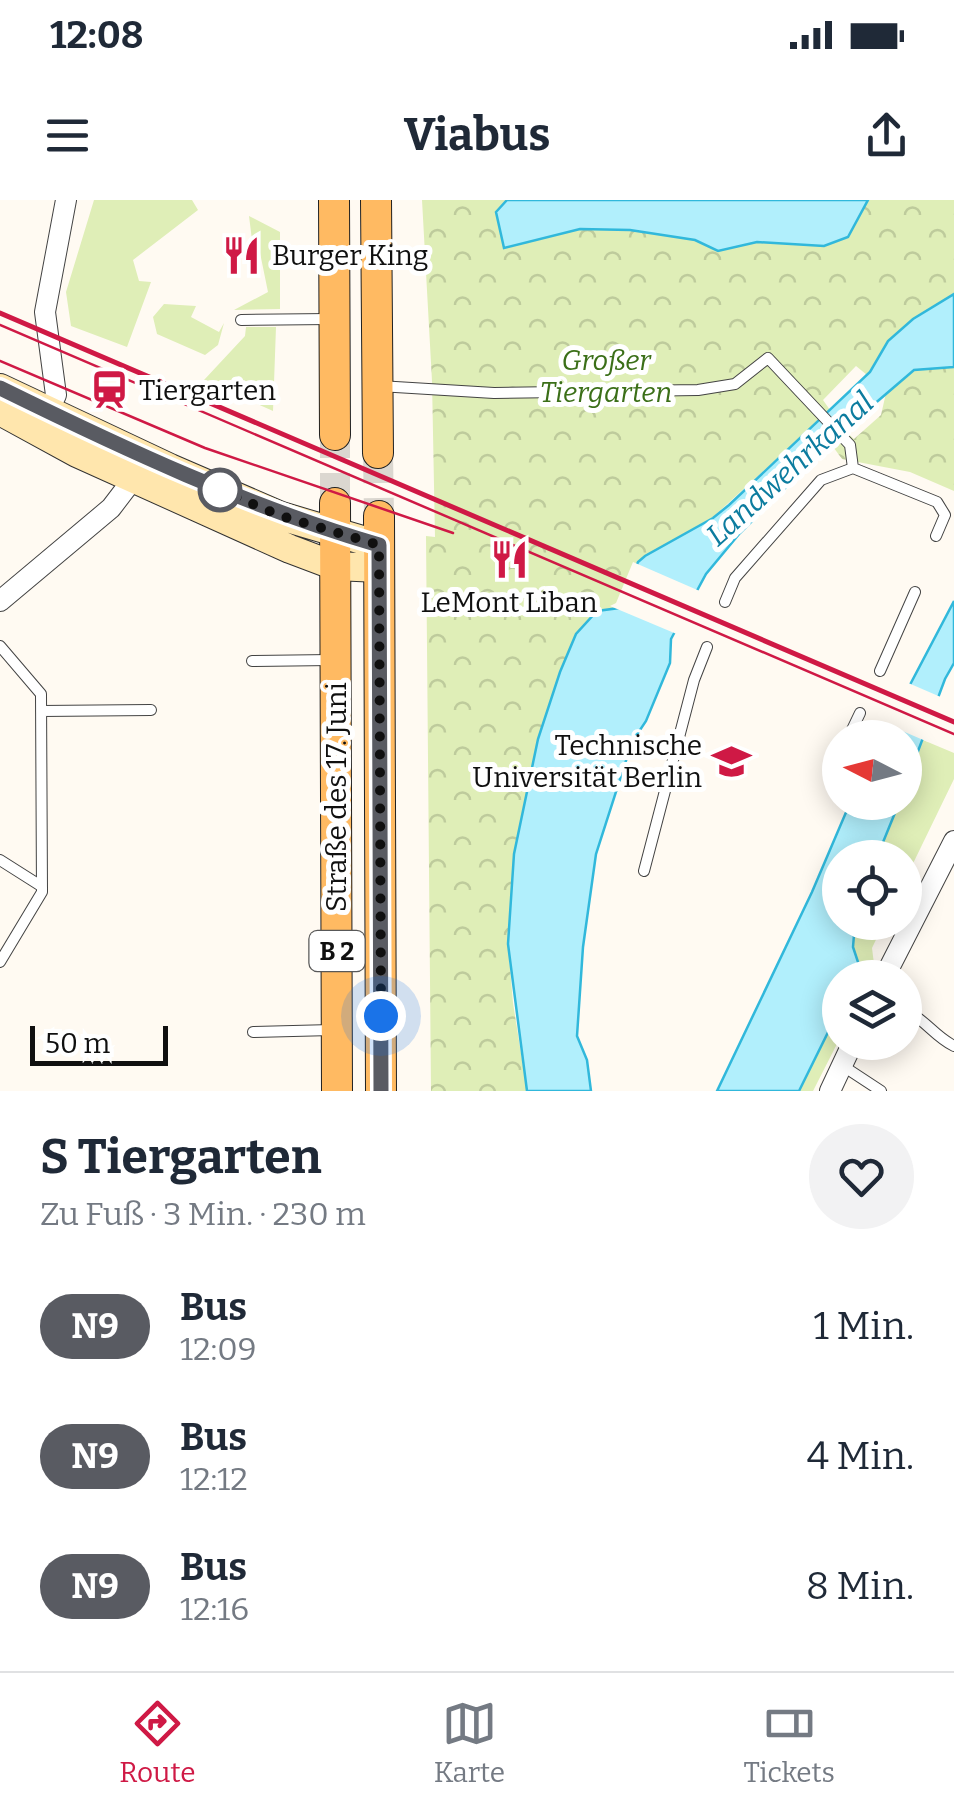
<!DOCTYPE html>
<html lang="de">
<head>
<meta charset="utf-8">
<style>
	body { margin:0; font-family:Bitter,serif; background:#f2f2f3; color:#1f2937; height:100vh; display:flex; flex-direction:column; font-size:38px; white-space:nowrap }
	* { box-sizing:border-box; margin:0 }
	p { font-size:32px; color:#747a83 }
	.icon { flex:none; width:55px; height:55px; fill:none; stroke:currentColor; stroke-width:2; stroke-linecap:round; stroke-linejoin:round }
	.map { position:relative; height:891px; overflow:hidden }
	.side { display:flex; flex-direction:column; background:#fff; flex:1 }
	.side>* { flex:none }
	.badge { padding:0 20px; border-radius:32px; font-size:35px; line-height:65px }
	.needle { width:65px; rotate:276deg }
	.buttons { position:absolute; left:822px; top:520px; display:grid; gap:20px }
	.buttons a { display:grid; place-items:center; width:100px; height:100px; border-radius:50%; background:#fff; box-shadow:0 5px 25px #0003; font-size:50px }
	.scale { position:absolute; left:30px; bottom:25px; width:138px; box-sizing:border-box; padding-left:10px; border:5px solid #101010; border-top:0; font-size:28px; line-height:35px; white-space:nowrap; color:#101010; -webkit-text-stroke:8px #fff; paint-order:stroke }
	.you { position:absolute; width:50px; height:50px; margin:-25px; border:8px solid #fff; border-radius:50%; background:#1a73e8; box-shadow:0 0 0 15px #1a73e833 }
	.map>.badge { position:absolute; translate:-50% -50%; box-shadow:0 0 0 5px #fff }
	.round { display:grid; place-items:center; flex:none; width:105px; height:105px; border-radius:52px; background:#f2f2f3 }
	.headline { display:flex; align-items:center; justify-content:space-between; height:170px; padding:0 40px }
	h1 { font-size:48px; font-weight:700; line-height:75px }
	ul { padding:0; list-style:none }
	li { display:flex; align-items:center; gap:30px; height:130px; padding:0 40px }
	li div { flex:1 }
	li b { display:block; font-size:38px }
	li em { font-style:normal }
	li .badge { min-width:110px; font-weight:700; text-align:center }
	.status { display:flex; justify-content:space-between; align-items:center; height:70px; padding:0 50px; background:#fff; direction:ltr }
	.status svg { height:28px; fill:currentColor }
	header { display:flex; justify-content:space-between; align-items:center; height:130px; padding:0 40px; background:#fff; font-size:45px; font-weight:700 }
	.tab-bar { display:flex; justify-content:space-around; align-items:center; height:140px; border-top:2px solid #e0e1e3; background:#fff; font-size:28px; color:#747a83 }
	.tab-bar a { display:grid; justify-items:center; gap:5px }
	.tab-bar .current { color:#cf1945 }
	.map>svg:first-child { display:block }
	.grass { fill:#dfeeb7 }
	.park { fill:url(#park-crowns) }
	.water { fill:#b1effc; stroke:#31b8db; stroke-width:2.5 }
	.pier { fill:#fffaf2 }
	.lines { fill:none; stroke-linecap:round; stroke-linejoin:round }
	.primary-tunnel { stroke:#dbd7d0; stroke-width:30; stroke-dasharray:30 15; stroke-linecap:butt }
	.lane-casing { stroke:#434343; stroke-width:12 }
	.street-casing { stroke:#434343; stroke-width:22 }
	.secondary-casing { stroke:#323232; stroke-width:30 }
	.primary-casing { stroke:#212121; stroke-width:32 }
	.lane { stroke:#fff; stroke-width:10 }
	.street { stroke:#fff; stroke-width:20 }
	.secondary { stroke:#ffe6ad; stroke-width:28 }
	.primary { stroke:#ffba62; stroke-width:30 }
	.tram { stroke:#cf1945; stroke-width:2.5 }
	.rail { stroke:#cf1945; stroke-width:5 }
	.line-casing { stroke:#fff; stroke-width:22 }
	.line { stroke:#595b62; stroke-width:15 }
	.walk { stroke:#101010; stroke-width:10; stroke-dasharray:0 18 }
	.stop-dot { fill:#fff; stroke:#595b62; stroke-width:5 }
	.labels { text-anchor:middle; stroke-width:10; stroke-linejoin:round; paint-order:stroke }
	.shield { fill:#fff; stroke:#585858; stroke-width:2.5 }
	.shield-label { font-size:25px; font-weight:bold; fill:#101010 }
	.poi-label { font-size:28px; fill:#101010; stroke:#fff; text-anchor:start }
	.park-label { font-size:28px; font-style:italic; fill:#3b6f18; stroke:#fff }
	.street-label { font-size:28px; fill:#101010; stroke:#fff }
	.water-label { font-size:30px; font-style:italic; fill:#0c7c9f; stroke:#fff }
</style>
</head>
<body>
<div class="status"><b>12:08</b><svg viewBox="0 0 49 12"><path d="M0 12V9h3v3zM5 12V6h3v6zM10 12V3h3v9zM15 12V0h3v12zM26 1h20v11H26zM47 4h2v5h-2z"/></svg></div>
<header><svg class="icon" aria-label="menu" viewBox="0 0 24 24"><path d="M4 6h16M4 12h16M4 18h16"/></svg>Viabus<svg class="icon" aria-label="share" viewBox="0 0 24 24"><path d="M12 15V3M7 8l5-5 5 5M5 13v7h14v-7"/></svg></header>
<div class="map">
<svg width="954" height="891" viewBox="0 0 954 891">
	<defs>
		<pattern id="park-crowns" width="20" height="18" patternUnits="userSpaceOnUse" patternTransform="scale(2.5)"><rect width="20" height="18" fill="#dfeeb7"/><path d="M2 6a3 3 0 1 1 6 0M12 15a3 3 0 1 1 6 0" fill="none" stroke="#becb9c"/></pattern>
	</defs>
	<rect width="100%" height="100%" fill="#fffaf2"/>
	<path class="grass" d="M94,0h98l6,10 -65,50 6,21 12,1 -24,65 -56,-21 -5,-34z
		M249,16l31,16v77l-46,1 34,-18 -10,-49 -6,-3z
		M164,104l32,2 -5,11 28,15 5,-9 -6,22 -13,10 -48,-21 -4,-17z
		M246,127h30l-3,84 -69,-31 41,-44z
		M923,540l31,13v26l-49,101v-22h-28l22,-55 6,-1v-16z
		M855,723h29l-12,25 3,24 -3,5h-17l4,-12 -6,-18z
		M840,808v30l-27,53h-14z"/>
	<path class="park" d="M422,0h532v94l-41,25 -25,22 -21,34 -11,-9 -33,34 7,10 -117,107 -68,39 -26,52 -22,3 -21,23 -16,38 -22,67 -24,115 -6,90 5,59 14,88h-96l-5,-555 9,1 -3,-156z
		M954,167v124l-44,-19 -68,-13 -11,-15 13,-14 10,9 27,-24 5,-22 28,-23z"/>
	<path class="water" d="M507,0h361l-20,37 -24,9 -67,-4 -39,9 -23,-11 -65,-10 -50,-1 -76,19 -8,-36z
		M954,94v73l-40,3 -70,60 -104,103 -34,41 -35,65 -1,24 -24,58 -14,21 -36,112 -13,93 -6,89 10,24 4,31h-64l-19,-147 6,-90 24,-115 22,-67 16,-38 21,-23 22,-3 19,-46 7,-6 68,-38 16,-13 141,-133 18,-31 25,-22z
		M954,401v62l-9,16 -40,107v-48h-23z
		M850,603h49l-22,54 -37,1v64l15,1 -2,24 6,18 -4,12 -15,1v30l-41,83h-82l95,-199z"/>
	<path class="pier" d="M633,362l69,30 -23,43 -69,-29 6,-3z
		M906,482l37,16 -15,44 -42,-18z"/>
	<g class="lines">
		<path class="primary-tunnel" d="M378,253l1,63
			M335,303v-68"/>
		<defs>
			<path id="lane" d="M241,120l89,-1
				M379,186l115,7 204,-3 37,-6 33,-26 82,87 3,23 84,34 8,13 -9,21
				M725,402l10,-24 86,-98 32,-12
				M0,446l41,48 1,198 -42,70
				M252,461l79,-1
				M880,471l35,-79
				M41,511l110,-1
				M848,538l12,-25
				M0,660l41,26
				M644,671l50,-191 13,-33
				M905,810c21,10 29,26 49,36
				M253,832l79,-2
				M843,866l38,25"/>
			<path id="street" d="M43,222l13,-27 -11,-83 21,-112
				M0,401l111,-93 29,-38
				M884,778l70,-137
				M830,891l23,-49"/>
			<path id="secondary" d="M0,188l170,80 111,48 98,29
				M0,211l77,42 213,96 45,17 44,2"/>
			<path id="primary" d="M334,0l1,235
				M376,0l2,253
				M335,303l2,588
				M379,316l2,575"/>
		</defs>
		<use href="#lane" class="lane-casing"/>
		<use href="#street" class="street-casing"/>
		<use href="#secondary" class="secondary-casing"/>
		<use href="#primary" class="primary-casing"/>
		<use href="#lane" class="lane"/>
		<use href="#street" class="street"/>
		<use href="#secondary" class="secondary"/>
		<use href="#primary" class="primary"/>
		<path class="tram" d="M0,125l954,409
			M0,161l205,87 248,85"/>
		<path class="rail" d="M0,113l954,409"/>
	</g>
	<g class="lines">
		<defs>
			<path id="line" d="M0,188c124,61 246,118 379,157l2,546"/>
		</defs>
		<use href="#line" class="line-casing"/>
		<use href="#line" class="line"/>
		<path class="walk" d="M220,290l61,26 98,29 2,471"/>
	</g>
	<defs>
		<symbol id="restaurant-bare" viewBox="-9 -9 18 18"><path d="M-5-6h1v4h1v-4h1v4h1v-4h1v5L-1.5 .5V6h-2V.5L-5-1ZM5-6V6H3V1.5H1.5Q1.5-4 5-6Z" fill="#cf1945" stroke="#fff" stroke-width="2.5" paint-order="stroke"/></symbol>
		<symbol id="station-bare" viewBox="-9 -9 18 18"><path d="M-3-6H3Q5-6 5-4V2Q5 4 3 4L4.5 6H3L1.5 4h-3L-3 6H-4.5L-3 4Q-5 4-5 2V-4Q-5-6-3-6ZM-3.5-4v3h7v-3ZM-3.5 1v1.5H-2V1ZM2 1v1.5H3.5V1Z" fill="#cf1945" stroke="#fff" stroke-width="2.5" paint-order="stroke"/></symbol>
		<symbol id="university-bare" viewBox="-9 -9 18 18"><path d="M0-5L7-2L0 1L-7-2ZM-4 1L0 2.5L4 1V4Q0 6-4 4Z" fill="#cf1945" stroke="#fff" stroke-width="2.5" paint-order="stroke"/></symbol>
	</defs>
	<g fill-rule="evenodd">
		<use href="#restaurant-bare" x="214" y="28" width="55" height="55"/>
		<use href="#station-bare" x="82" y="162" width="55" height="55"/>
		<use href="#restaurant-bare" x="482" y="332" width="55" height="55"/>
		<use href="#university-bare" x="704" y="534" width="55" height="55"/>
	</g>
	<circle class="stop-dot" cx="220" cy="290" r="20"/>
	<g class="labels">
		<rect class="shield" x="309.5" y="731" width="55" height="40" rx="8"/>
		<g class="shield-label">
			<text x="337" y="760">B 2</text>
		</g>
		<g class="poi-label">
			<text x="272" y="65">Burger King</text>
			<text x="139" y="200">Tiergarten</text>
			<text x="509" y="412" text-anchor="middle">LeMont Liban</text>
			<text x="702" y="555" text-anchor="end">Technische<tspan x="702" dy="32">Universität Berlin</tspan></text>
		</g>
		<g class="park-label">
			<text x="606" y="170">Großer<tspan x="606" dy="32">Tiergarten</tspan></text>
		</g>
		<g class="street-label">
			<text transform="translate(336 597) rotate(-90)" y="10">Straße des 17. Juni</text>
		</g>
		<g class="water-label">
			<text transform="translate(790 269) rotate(-42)" y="10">Landwehrkanal</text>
		</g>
	</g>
</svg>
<div class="buttons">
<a><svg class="needle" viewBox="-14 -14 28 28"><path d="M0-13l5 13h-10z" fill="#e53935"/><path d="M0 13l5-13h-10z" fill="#747a83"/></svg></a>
<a><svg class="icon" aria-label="locate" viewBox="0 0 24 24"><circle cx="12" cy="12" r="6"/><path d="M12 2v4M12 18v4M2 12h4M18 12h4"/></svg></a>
<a><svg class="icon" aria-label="layers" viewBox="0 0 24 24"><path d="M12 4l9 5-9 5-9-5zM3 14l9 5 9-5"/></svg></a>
</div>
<div class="scale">50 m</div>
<div class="you" style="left:381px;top:816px"></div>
</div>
<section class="side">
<div class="headline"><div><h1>S Tiergarten</h1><p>Zu Fuß · 3 Min. · 230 m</p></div><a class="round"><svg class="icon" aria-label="heart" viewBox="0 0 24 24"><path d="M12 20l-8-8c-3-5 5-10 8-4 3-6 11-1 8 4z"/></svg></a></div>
<ul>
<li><span class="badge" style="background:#595b62;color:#fff">N9</span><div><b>Bus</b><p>12:09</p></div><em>1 Min.</em></li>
<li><span class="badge" style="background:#595b62;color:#fff">N9</span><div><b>Bus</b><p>12:12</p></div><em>4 Min.</em></li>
<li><span class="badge" style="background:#595b62;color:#fff">N9</span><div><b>Bus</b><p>12:16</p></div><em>8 Min.</em></li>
</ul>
</section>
<nav class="tab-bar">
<a class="current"><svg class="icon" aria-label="directions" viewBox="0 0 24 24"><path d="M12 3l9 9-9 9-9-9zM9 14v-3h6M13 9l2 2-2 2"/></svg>Route</a>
<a><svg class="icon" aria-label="map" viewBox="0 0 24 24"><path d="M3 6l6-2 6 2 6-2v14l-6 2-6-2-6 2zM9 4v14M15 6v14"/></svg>Karte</a>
<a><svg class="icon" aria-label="tickets" viewBox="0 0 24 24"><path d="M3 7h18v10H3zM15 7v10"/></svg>Tickets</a>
</nav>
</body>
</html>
